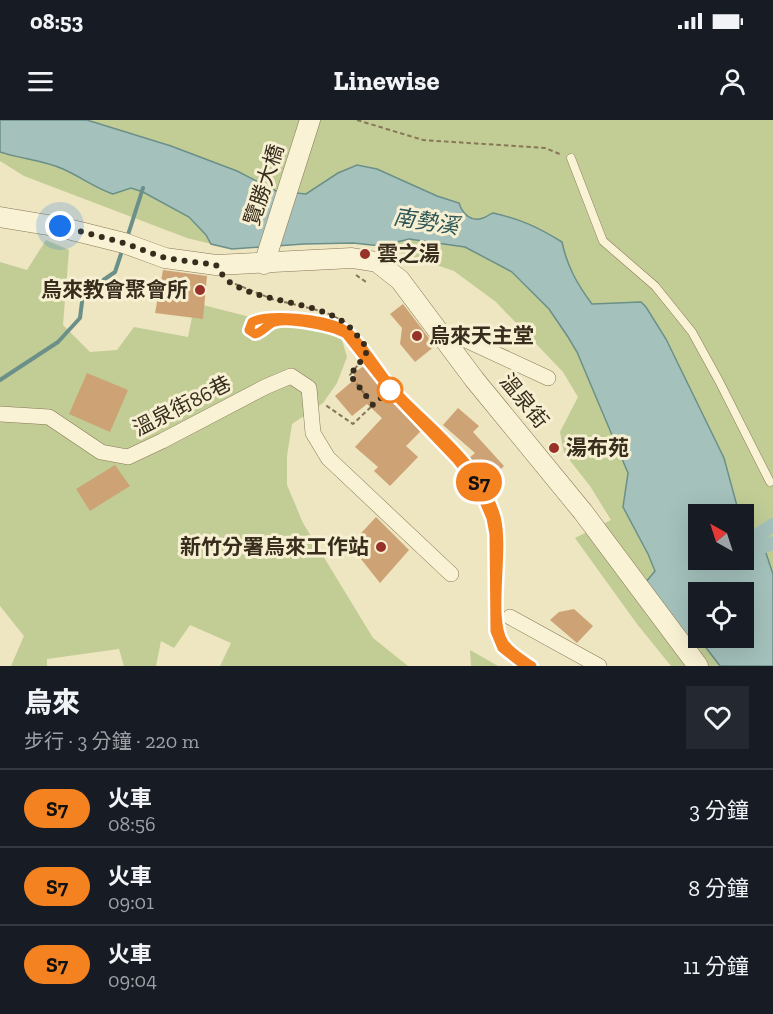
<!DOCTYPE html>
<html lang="zh-TW">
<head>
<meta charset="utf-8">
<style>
	body { margin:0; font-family:"Zilla Slab","Noto Sans TC",serif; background:#242831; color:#f1f3f6; height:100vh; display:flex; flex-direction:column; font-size:22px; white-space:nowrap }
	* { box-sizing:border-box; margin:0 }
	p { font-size:20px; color:#9ea1a6 }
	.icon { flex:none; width:33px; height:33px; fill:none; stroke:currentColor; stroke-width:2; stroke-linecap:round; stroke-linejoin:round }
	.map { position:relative; height:546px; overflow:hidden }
	.side { display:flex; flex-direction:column; background:#171b24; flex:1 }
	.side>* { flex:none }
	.badge { padding:0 12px; border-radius:20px; font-size:21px; line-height:39px }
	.needle { width:39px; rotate:321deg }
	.tools { position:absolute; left:688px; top:384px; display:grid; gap:12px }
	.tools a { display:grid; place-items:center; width:66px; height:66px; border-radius:0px; background:#171b24; box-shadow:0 6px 24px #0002; font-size:30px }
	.you { position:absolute; width:30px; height:30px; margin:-15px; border:4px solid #fff; border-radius:50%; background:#1a73e8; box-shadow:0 0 0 9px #1a73e833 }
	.map>.badge { position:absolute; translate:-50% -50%; box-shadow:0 0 0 3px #fff }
	.round { display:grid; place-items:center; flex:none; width:63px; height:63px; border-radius:0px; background:#242831 }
	.head { display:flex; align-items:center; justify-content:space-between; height:102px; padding:0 24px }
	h1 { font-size:28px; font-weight:800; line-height:45px }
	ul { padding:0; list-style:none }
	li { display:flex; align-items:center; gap:18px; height:78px; padding:0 24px; border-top:2px solid #363941 }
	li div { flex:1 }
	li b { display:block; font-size:22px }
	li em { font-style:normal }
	li .badge { min-width:66px; font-weight:700; text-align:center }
	.status { display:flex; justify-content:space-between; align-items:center; height:42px; padding:0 30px; background:#171b24; direction:ltr }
	.status svg { height:16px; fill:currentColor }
	header { display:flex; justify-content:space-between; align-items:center; height:78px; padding:0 24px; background:#171b24; font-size:27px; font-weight:800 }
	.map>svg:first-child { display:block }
	.green { fill:#c1cd95; fill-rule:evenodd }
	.water { fill:#a4c1bb; stroke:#6b8f89; stroke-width:1.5; fill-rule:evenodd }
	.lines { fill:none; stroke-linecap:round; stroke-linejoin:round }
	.stream { stroke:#6b8f89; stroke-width:4 }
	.canal { stroke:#a4c1bb; stroke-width:14 }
	.building { fill:#cda376 }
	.service-casing { stroke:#887658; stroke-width:9 }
	.minor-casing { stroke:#887658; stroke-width:16 }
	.tertiary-casing { stroke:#887658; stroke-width:21 }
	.path { stroke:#887658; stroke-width:2; stroke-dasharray:4.5 3; stroke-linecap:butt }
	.service { stroke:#f9f2d4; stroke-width:8 }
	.minor { stroke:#f9f2d4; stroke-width:15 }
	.tertiary { stroke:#f9f2d4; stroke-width:20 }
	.rail-casing { stroke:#382c1d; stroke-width:6 }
	.rail { stroke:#f6efd1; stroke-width:4; stroke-dasharray:11; stroke-linecap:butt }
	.line-casing { stroke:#fff; stroke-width:14 }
	.line { stroke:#f58220; stroke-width:9 }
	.walk { stroke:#382c1d; stroke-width:6; stroke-dasharray:0 10.8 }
	.poi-dot { fill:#983128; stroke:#f6efd1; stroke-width:2 }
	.stop-dot { fill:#fff; stroke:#f58220; stroke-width:3 }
	.labels { text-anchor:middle; stroke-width:6; stroke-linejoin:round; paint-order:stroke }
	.street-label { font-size:21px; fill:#382c1d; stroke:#f6efd1 }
	.poi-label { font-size:21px; font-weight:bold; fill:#382c1d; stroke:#f6efd1; text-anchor:start }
	.water-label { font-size:22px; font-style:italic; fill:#2c5658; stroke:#f6efd1 }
</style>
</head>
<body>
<div class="status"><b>08:53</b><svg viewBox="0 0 49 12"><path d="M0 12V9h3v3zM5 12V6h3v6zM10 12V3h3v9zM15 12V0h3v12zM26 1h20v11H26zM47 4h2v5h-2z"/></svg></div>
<header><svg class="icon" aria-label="menu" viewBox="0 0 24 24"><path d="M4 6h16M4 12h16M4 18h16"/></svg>Linewise<svg class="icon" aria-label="person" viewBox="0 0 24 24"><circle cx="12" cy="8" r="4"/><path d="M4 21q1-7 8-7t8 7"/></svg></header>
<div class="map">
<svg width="773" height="546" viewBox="0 0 773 546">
	<rect width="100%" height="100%" fill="#eee5c1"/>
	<path class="green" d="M0,0h773v546h-102l-34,-42 -62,-86 36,-18 -21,-34 -26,-33 -4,-21 18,-35 -15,-25 -67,-70 -42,-31 -73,-25 -28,-3 -49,1 -72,5 -45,-11 -163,-62 -24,-15zM699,394h45v46h-45zM699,472h45v46h-45z
		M46,120l23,10 -6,75 27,27 27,-2 17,-23 54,10 7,-34 94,24 44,5 9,8 5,17 -10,26 -14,20 -31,21 -5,32v29l16,38 70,115 35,28h-188l11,-23 -41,-18 -16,23 -13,-7 -5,25h-32l-5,-17 -72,10v7h-36l13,-30 -24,-30v-344l27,8z
		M470,530l28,16h-27z"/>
	<path class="water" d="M0,0h87l84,26 66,25 39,20 30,3 32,-21 19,-8 20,4 60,27 22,7c3,10 12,20 24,15 4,-1 6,-4 10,-5 27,6 45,14 69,29 5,24 15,42 30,62l49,-2 5,5 20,32 58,119 13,48 6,8h-44v46h45v-44l19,28 10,30v92h-53l-16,-21 -15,-2 -44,-60 10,-12 -7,-17 -25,-47 5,-34 -51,-121 -9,-15 -19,-28 -37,-37 -47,-25 -56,-8 -28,7 -28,-3 -49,1 -72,5 -21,-5 -5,-9 -17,-18 -46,-25 -12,-4 -18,6c-18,-6 -32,-17 -50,-25 -20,-9 -42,-10 -63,-17zM699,472h45v46h-45z"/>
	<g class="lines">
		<path class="stream" d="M127,118l16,-50
			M0,260l58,-38 22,-24 3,-24 32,-22 8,-24"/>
		<path class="canal" d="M744,424l29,-19
			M747,432l26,-9"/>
	</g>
	<path class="building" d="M163,150l44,6 -4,43 -48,-6z
		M403,184l32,42 -20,16 -15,-18 2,-16 -12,-14z
		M366,245l58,63 -18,18 12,11 -28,29 -16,-15 4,-4 -23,-20 27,-29 -15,-14 -15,12 -17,-20 21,-18 -3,-5z
		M87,253l41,17 -18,42 -41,-18z
		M458,288l21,18 -6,6 31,34 -17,16 -20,-22 8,-7 -32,-28z
		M115,345l15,21 -40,25 -14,-22z
		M376,397l33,33 -29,33 -23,-29 4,-4 -9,-7z
		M574,489l19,17 -16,17 -27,-23 9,-8z"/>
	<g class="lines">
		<defs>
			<path id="service" d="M571,38l32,83 52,45 37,46 27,49 51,101"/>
			<path id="minor" d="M440,214l15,1 93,43
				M0,294l49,3 52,35 27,5 34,-16 103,-54 26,-11 18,12 4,45 15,25 123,116
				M510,497l89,49"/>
			<path id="tertiary" d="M0,97l60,10 64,16 41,15 51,7 136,-7 25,4 23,18 74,99 109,133 115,154
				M264,144l46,-144"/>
		</defs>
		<use href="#service" class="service-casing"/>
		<use href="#minor" class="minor-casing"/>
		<use href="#tertiary" class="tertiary-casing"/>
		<path class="path" d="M357,0l66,20 122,8 17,7
			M356,155l10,7
			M228,161l44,18 53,13 20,10 23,27 -4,8 -14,18 23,30 -20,19 -29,-20"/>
		<use href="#service" class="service"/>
		<use href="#minor" class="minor"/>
		<use href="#tertiary" class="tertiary"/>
		<defs>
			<path id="rail" d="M525,546c-9,-6 -18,-11 -24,-21 -18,-29 1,-93 -11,-130 -18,-52 -64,-84 -99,-124 -16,-18 -28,-40 -45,-57 -13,-8 -57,-16 -71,-12 -9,2 -12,10 -20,12l-6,-4 3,-8c17,-9 77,-3 93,8 18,12 34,43 49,60 36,39 80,72 100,123 14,34 -8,102 10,130 7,10 18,16 28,23"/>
		</defs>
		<use href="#rail" class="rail-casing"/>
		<use href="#rail" class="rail"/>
	</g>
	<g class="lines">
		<defs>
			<path id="line" d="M525,546l-23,-18 -7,-17 -1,-97 -3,-16 -13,-31 -21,-27 -66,-69 -45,-57c-13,-8 -57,-16 -71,-12 -8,2 -12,10 -20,12l-6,-4 3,-8c18,-9 70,-3 89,6 17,7 39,47 53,62 35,38 87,74 102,127 9,33 -8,101 8,126 7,10 18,16 28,23"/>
		</defs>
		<use href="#line" class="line-casing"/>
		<use href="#line" class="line"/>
		<path class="walk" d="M60,106l64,17 41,15 51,7c4,6 8,14 15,18 32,20 78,17 111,38 10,6 18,19 26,28l-4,8 -14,18 23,30 17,-15"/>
	</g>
	<g class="poi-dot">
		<circle cx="365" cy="134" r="6"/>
		<circle cx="200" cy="170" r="6"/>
		<circle cx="417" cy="216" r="6"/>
		<circle cx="554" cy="328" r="6"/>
		<circle cx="381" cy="427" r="6"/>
	</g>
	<circle class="stop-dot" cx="390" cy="270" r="12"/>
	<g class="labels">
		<g class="street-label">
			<text transform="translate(264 65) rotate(-72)" y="7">覽勝大橋</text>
			<text transform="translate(524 281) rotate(51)" y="7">溫泉街</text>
			<text transform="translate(182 286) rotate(-27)" y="7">溫泉街86巷</text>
		</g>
		<g class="poi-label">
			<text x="377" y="141">雲之湯</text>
			<text x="188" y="177" text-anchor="end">烏來教會聚會所</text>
			<text x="429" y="223">烏來天主堂</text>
			<text x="566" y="335">湯布苑</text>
			<text x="369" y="434" text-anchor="end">新竹分署烏來工作站</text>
		</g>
		<g class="water-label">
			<text transform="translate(426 101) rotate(9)" y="8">南勢溪</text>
		</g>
	</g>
</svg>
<div class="tools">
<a><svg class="needle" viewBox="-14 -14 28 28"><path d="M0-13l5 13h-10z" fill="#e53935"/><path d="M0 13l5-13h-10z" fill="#9ea1a6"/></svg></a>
<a><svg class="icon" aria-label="locate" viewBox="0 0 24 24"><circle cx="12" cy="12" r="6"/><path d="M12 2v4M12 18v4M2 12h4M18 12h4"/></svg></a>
</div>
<div class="you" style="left:60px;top:106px"></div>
<b class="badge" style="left:479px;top:362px;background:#f58220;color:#111">S7</b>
</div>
<section class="side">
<div class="head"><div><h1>烏來</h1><p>步行 · 3 分鐘 · 220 m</p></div><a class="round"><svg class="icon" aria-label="heart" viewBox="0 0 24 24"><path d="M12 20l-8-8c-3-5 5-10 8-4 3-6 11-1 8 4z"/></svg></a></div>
<ul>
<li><span class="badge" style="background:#f58220;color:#111">S7</span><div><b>火車</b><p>08:56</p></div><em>3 分鐘</em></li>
<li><span class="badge" style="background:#f58220;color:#111">S7</span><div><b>火車</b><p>09:01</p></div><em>8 分鐘</em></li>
<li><span class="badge" style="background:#f58220;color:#111">S7</span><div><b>火車</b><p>09:04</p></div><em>11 分鐘</em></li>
</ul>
</section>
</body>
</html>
